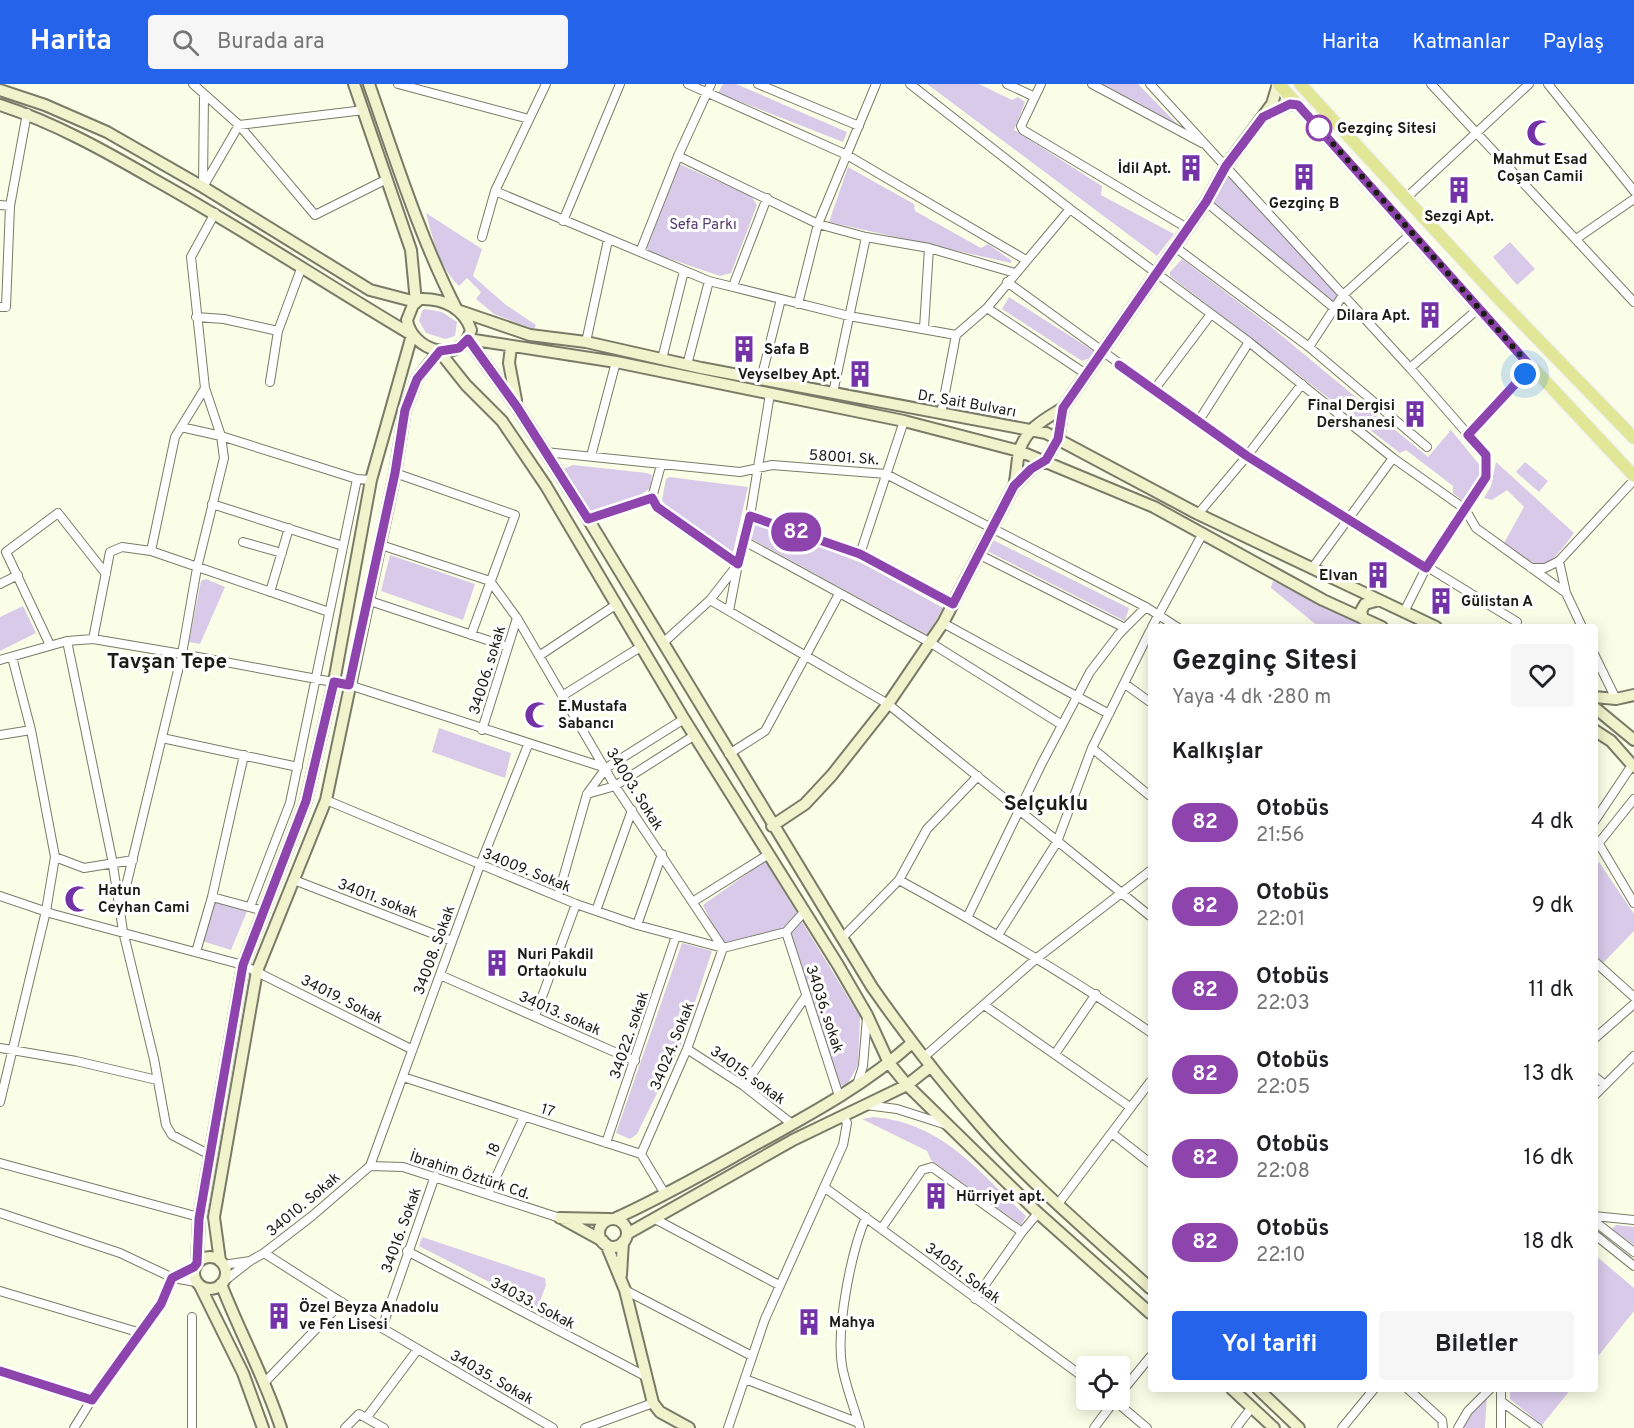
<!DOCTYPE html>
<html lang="tr">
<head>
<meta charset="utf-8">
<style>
	body { margin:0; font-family:Overpass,sans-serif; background:#f6f6f6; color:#202124; height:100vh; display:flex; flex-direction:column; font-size:22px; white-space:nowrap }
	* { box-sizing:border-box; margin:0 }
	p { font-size:20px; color:#757577 }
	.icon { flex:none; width:33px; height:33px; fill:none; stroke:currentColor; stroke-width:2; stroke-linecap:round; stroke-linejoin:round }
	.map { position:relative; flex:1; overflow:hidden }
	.panel { position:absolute; left:1148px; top:540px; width:450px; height:768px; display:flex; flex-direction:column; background:#fff; border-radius:6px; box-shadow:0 3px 15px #0003 }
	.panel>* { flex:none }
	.badge { padding:0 12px; border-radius:20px; font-size:21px; line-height:39px }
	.controls { position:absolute; left:1076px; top:1272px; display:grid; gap:12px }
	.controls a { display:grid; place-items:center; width:54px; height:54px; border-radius:6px; background:#fff; box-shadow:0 3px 15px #0003; font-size:30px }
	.you { position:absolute; width:30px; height:30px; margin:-15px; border:4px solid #fff; border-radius:50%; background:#1a73e8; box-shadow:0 0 0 9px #1a73e833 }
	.map>.badge { position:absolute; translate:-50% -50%; box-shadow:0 0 0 3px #fff }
	h2 { padding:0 24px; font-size:22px; line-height:54px }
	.round { display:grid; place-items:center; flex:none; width:63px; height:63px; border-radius:6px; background:#f6f6f6 }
	.summary { display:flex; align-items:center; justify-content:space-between; height:102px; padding:0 24px }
	h1 { font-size:28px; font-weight:700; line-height:45px }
	.cta { display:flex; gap:12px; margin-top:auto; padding:12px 24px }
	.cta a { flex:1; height:69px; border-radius:6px; background:#2563eb; color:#fff; font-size:24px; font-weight:700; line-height:69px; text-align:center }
	.cta a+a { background:#f6f6f6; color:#202124 }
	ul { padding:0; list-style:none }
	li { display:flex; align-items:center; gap:18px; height:84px; padding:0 24px }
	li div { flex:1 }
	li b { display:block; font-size:22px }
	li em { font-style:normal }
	li .badge { min-width:66px; font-weight:700; text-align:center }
	header { display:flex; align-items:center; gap:36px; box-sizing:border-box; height:84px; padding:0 30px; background:#2563eb; color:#fff }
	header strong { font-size:28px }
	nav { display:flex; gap:33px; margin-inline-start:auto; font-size:21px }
	.search { width:420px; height:54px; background:#f6f6f6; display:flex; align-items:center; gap:15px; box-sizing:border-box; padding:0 21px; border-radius:6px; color:#757577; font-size:22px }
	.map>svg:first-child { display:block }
	.green { fill:#d9caea }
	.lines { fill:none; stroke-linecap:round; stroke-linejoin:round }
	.street-casing { stroke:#797b68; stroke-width:10 }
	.secondary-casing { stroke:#797b68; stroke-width:14 }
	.primary-casing { stroke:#f1f1f1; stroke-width:15 }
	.street { stroke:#fff; stroke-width:8 }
	.secondary { stroke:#f0f3cb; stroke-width:10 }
	.primary { stroke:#e2e697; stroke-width:12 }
	.line-casing { stroke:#fff; stroke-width:14 }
	.line { stroke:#8e44ad; stroke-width:9 }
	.walk { stroke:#1c1c14; stroke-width:6; stroke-dasharray:0 10.8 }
	.stop-dot { fill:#fff; stroke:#8e44ad; stroke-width:3 }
	.labels { text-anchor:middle; stroke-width:6; stroke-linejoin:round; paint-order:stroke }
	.stop-label { font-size:15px; font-weight:bold; fill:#1c1c14; stroke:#fff; text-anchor:start }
	.poi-label { font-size:15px; font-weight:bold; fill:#1c1c14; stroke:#fff; text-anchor:start }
	.park-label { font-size:15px; fill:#553c6e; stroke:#fff }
	.street-label { font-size:15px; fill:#1c1c14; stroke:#fff }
	.district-label { font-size:21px; font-weight:bold; fill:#1c1c14; stroke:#fff }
</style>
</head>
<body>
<header>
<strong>Harita</strong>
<div class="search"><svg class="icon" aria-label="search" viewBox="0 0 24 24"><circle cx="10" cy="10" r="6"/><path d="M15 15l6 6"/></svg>Burada ara</div>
<nav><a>Harita</a><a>Katmanlar</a><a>Paylaş</a></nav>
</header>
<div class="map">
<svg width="1634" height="1344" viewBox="0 0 1634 1344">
	<rect width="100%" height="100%" fill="#fbfee7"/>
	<path class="green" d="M723,0h13l111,48 -4,10 -125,-49z
		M927,0h52l33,16 6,-3 7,5 -11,28 88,56 -1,9 73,39 -17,22z
		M1101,0h37l46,47z
		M679,80l72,32 6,9 -26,68 -11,3 -70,-24 -3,-4z
		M1226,82l117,129 -9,13 -128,-106z
		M848,83l66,37 1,7 66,37 7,-4 24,17 -1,2 -182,-41z
		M426,129l56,36 -9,27 33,29 30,20 -2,4 -40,-15 -18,-15 5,-7 -14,-14 -8,8c-20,-19 -26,-47 -33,-73z
		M1510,158l25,27 -18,16 -24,-28z
		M1182,175l88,67 158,131 23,-27 31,38 -1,7 -18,26 -10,-8v-7l-47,-36 -6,3 -230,-177v-4z
		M1009,213l86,55 -3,5 -10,4 -80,-52z
		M425,225l17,3 15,10 -2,14 -10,3 -19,-6 -7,-12 3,-10z
		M1496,378l78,71c-29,39 -32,40 -70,10l20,-36 -17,-17 -15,10 -8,-2 7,-12z
		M1525,378l23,19 -9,11 -23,-20z
		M573,381l74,8 5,2 -2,13 -13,10 -45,18 -31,-46z
		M669,393l79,10 -15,65h-4l-64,-47 -3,-5 4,-21z
		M754,437l110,43 79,44 -16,27 -177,-97z
		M993,456l136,68 -4,13 -138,-70z
		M390,471l85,29 -12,36 -82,-29z
		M206,495l19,8 -25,57 -11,-2 12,-61z
		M1273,497l95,46h-49l-48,-39z
		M23,522l13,27 -36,18v-34z
		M439,644l72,25 -6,25 -73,-26z
		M765,777l95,156 -2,48 -11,20 -7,1 -34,-90 -20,-64 -63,16 -20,-43z
		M1599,778l35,52v17l-31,32 -9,-7v-89z
		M214,815l34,10 -17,41 -29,-9z
		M682,859l30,8 -32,96 -43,87 -7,5 -14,-6z
		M874,1033c69,6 105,55 152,99l-5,9 -90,-65 -4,-9 -65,-32z
		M1616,1141l18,2v18l-22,-16z
		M422,1153l123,41 1,7 -8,22 -119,-61z
		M1595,1171l39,33v23l-39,49z
		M1510,1305h61l-29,36 -32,-26z
		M1487,1310l-2,34h-24z"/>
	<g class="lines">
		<defs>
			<path id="street" d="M193,0l46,41 76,90 72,-36
				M398,0l131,35
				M688,0l159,71 179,105
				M758,0l101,42
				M910,0l160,125 179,133 144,116 72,51 11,19 90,65
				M1007,0l28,13
				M1041,0l-20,42 2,4 164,98
				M1092,0l110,59
				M1150,0l260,284 76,87v22l-60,91 -22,44
				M1431,0l203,218
				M1548,0l86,107
				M678,72l140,68 48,13 63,11 86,25
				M203,102l1,-92
				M203,103l36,-62 125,-15
				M495,107l214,90 140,35 107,19
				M1405,115l124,-115
				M1206,118l128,106
				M0,121l10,1
				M563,137l57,-137
				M482,153l13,-46 51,-107
				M1576,155l58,-40
				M1175,163l134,100 118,100
				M640,168l38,-96 33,-72
				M1007,198l240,174 270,166
				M733,202l34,-88
				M798,220l20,-80 58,-140
				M0,223h6l4,-101 17,-93
				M987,224l99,66
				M196,233l28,2 54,12
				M924,244l5,-80
				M586,258l22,-102
				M1309,263l34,-52 70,-63
				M662,275l22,-88
				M687,281l22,-84
				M1410,284l68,-59
				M761,295l20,-80
				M270,298l8,-51 23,-62
				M1154,306l57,-76
				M833,309l33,-156
				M941,330l15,-79 31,-27 83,-99
				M1198,338l51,-80
				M181,343l40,9 136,43 14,1
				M1468,351l63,-68
				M545,368l195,20 32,-7 114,9 260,133 31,20
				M591,372l25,-94
				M661,381l-9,33 5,9 81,57 -9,47
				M395,389l120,42 -44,120
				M212,420l131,42
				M1198,430l49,-58 55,-72
				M750,432l110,38 93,50
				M588,435l64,-21
				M744,457l187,102 131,82
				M243,458l39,11
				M378,460l112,37
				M151,467l24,-114 30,-49
				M860,470l44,-133
				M978,470l147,74
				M1559,477l7,32 16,34
				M1313,483l80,-109
				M1531,484h14l14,-7 75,-81
				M490,497l27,37 98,168 108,162
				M0,500l18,-9
				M270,508l19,-64
				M367,516l141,47
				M710,516l178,104 262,212
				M943,539l166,91
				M1152,543l51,-94
				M93,555l17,-87 12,-5 29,4 178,61
				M67,557l45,218 11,72 31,128 12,66 6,10 38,20
				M663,559l47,-43 28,-36 12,-48 20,-122
				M50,561l-44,-93 52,-39 48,61
				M1594,570l22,45
				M539,572l78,-52
				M0,576l67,-19 26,-2 89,15 167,31 257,83 78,-49
				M1125,600l25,18
				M562,612l80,-50
				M482,646l35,-112
				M0,651l31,-5
				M162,654l136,29
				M1092,664l58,48
				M729,670l36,-23 74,-137
				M587,710l28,-8 80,-51
				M326,716l250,104 61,21 86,23 63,-16 19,-21
				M1594,738l38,-57
				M1599,760l35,59
				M1594,765l40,-50
				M55,773l29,11 49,-8
				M294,796l158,61
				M899,796l28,-51 51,-53
				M0,812l53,18 190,51 168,84
				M558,812l29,-102 19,-26
				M212,813l52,14
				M694,817l75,-47
				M121,823l61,-253 15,-86 27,-110 -3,-22 -16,-48 -14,-131 24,-44
				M250,823l40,-104 67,-324
				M596,827l36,-101
				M967,834l75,-155 48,-91 29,-38 27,-27
				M637,841l25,-71
				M786,848l53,164
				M998,851l59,-93 35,-94 58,-117
				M842,854l57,-58c86,47 171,96 251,152
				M196,868l16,-55 32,-142
				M1594,877l40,36
				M440,891l195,86
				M984,921l146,102
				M535,932l41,-112
				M1594,955l40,-35
				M0,964l76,13 81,19
				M687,965l57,37 48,38
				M1055,970l41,-60
				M924,973l113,-99 113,-87
				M1594,992l11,9
				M403,993l238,77 24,40
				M857,1001l6,-19 4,-49
				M744,1002l62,-90
				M1594,1012l40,-40
				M0,1018l46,-191 9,-54 -24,-127 -19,-73
				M866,1021l31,4 50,16
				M1113,1050l37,29
				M606,1059l70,-207
				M641,1070l46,-105 36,-101
				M0,1079l199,54
				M370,1082l33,1 157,51
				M824,1103l262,192
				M488,1110l36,-77
				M1058,1120l92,-122
				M0,1129l120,40 53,25 23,4
				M1594,1132l40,4
				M655,1135l124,66
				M1594,1137l40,31
				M881,1145l41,-59 10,-3 90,65
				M1594,1150l40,32
				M407,1167l240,126
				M264,1169l118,75 171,100
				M250,1177l14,-8 48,-37 58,-50 110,-301 48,-120
				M223,1181l27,-4 -27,21
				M625,1206l127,66
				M0,1207l141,42
				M975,1215l47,-67 16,-19
				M192,1233v111
				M382,1244l53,-152
				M0,1288l91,28
				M745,1295l114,44
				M265,1298l77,-80
				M1408,1305l34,31 1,8
				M1119,1311l31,-38
				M1114,1316l33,28
				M1502,1318l36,26
				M367,1333l51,-68
				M74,1344l30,-48 57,-76 12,-26 21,-11
				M345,1344l14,-14 25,14
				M585,1344l68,-25
				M728,1344l37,-109 78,-174 4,-22 -4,-8
				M860,1344c-6,-21 -14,-41 -18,-62 -6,-38 9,-114 24,-149
				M1094,1344l21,-28
				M1236,1344l16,-21
				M1342,1344l32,-39
				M1458,1344l10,-17 22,-22
				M1501,1344v-39"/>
			<path id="secondary" d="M369,0c27,77 51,154 88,226l73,25 56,7 115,26 345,65 152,81 238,113
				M0,6l45,15 62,27 96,55 167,103 46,12 -5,-52 -57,-166
				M0,21c55,18 105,46 155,75 88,49 171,104 257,155l-41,145 -37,202 -28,119 -63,164 -44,254 -2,44
				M1266,31l24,-11 8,1
				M420,215c23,-1 44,9 51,31 -10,37 -60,20 -64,-10l6,-15z
				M468,255l49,68 71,112 284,468c35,50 72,98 113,144 50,57 110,106 165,157
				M468,255l148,23 288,59 115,30 135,56 169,93 59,27
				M511,263l-2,16 7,37
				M1016,400l15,-15 15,-9 12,-21 5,-31
				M1363,535l-2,-8 4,-7 14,-4
				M1594,613l22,2 18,-4
				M1594,623l40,33
				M1594,646l17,11 23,26
				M772,742l33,-22 27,-29 56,-71 55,-81 71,-137c3,-11 3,-29 6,-37 7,-21 25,-30 43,-41l143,-206 20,-36 46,-62 6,-20
				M560,1134l49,1
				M563,1135l40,22
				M614,1135c47,-21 92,-47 137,-72 56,-31 113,-61 161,-104
				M599 1149a14 14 0 1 1 28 0a14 14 0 1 1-28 0Z
				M627,1150l166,-94 114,-55 24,-19
				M606,1160l19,46 28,113 7,9 29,16
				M194 1189a16 16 0 1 1 32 0a16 16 0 1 1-32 0Z
				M220,1177l-6,-44 43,-246 69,-171 69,-327 10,-63 12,-31 22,-28 27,34 36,36 44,65 138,233 154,246 29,50 22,48 18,22 131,128 112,100
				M621,1191l2,-33
				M221,1200c19,49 44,94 60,144
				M200,1202l43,87 20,55
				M1232,1305l42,39
				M1258,1305l41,39"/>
			<path id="primary" d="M1279,0l199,225 156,167
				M1300,0l197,213 137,141"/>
		</defs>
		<use href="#street" class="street-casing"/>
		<use href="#secondary" class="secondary-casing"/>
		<use href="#primary" class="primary-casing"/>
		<use href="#street" class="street"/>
		<use href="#secondary" class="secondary"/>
		<use href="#primary" class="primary"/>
	</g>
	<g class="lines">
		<defs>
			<path id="line" d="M0,1287l92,29 69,-96 11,-26 22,-11 3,-4 2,-44 44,-254 63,-164 28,-119 15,3 46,-212 10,-63 12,-31 23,-28 19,-3 9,-9 49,68 71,112 64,-21 5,9 81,57 12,-48 110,38 93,50 61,-118 17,-17 15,-9 12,-21 5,-31 143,-206 20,-36 37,-49 27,-13 8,1 233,262 -63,68 18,20v22l-60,91 -179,-112 -128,-91"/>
		</defs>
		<use href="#line" class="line-casing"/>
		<use href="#line" class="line"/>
		<path class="walk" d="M1319,44l212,239 -6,7"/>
	</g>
	<defs>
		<symbol id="mosque-bare" viewBox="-9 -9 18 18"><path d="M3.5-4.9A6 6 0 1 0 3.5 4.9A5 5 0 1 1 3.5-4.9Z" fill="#7332a6" stroke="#fff" stroke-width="2.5" paint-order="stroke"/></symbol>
		<symbol id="building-bare" viewBox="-9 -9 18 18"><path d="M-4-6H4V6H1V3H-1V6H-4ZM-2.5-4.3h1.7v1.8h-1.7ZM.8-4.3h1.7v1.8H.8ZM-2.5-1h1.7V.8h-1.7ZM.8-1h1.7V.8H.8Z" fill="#7332a6" stroke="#fff" stroke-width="2.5" paint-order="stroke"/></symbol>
	</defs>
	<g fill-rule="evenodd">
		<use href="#mosque-bare" x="1521" y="30" width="38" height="38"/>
		<use href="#building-bare" x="1172" y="65" width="38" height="38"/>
		<use href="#building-bare" x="1285" y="74" width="38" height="38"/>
		<use href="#building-bare" x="1440" y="87" width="38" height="38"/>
		<use href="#building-bare" x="1411" y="212" width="38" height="38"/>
		<use href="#building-bare" x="725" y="246" width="38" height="38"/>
		<use href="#building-bare" x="841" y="271" width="38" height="38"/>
		<use href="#building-bare" x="1396" y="311" width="38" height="38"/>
		<use href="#building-bare" x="1359" y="472" width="38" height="38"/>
		<use href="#building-bare" x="1422" y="498" width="38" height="38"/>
		<use href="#mosque-bare" x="519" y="612" width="38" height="38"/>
		<use href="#mosque-bare" x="59" y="796" width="38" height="38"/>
		<use href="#building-bare" x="478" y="860" width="38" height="38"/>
		<use href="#building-bare" x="917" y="1093" width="38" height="38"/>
		<use href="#building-bare" x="260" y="1213" width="38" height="38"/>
		<use href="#building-bare" x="790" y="1219" width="38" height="38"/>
	</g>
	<circle class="stop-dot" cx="1319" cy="44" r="12"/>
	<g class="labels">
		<g class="stop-label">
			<text x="1337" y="49">Gezginç Sitesi</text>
		</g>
		<g class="poi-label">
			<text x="1540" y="80" text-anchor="middle">Mahmut Esad<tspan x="1540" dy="17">Coşan Camii</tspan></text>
			<text x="1171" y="89" text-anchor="end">İdil Apt.</text>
			<text x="1304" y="124" text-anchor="middle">Gezginç B</text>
			<text x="1459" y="137" text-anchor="middle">Sezgi Apt.</text>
			<text x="1410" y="236" text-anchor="end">Dilara Apt.</text>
			<text x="764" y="270">Safa B</text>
			<text x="840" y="295" text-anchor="end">Veyselbey Apt.</text>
			<text x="1395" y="326" text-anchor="end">Final Dergisi<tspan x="1395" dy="17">Dershanesi</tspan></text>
			<text x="1358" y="496" text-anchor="end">Elvan</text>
			<text x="1461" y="522">Gülistan A</text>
			<text x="558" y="627">E.Mustafa<tspan x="558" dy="17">Sabancı</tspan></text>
			<text x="98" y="811">Hatun<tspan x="98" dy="17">Ceyhan Cami</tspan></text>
			<text x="517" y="875">Nuri Pakdil<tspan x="517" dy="17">Ortaokulu</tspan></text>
			<text x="956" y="1117">Hürriyet apt.</text>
			<text x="299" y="1228">Özel Beyza Anadolu<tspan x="299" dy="17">ve Fen Lisesi</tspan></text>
			<text x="829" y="1243">Mahya</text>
		</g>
		<g class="park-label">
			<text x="703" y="145">Sefa Parkı</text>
		</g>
		<g class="street-label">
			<text transform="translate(967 319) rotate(10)" y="5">Dr. Sait Bulvarı</text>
			<text transform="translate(844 373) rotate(4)" y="5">58001. Sk.</text>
			<text transform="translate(487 586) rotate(-73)" y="5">34006. sokak</text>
			<text transform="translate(635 705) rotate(58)" y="5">34003. Sokak</text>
			<text transform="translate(527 786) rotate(22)" y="5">34009. Sokak</text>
			<text transform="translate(378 814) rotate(21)" y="5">34011. sokak</text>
			<text transform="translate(434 866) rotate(-70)" y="5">34008. Sokak</text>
			<text transform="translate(342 915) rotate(27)" y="5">34019. Sokak</text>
			<text transform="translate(825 925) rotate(72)" y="5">34036. sokak</text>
			<text transform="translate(560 929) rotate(24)" y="5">34013. sokak</text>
			<text transform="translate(629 951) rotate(-71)" y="5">34022. sokak</text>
			<text transform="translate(672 962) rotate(-68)" y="5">34024. Sokak</text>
			<text transform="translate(748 991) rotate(36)" y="5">34015. sokak</text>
			<text transform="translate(548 1026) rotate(17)" y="5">17</text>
			<text transform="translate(493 1066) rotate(-65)" y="5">18</text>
			<text transform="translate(470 1091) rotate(18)" y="5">İbrahim Öztürk Cd.</text>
			<text transform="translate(303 1120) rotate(-40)" y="5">34010. Sokak</text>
			<text transform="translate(401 1146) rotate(-70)" y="5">34016. Sokak</text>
			<text transform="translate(963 1189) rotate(37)" y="5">34051. Sokak</text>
			<text transform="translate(533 1219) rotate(28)" y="5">34033. Sokak</text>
			<text transform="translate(492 1293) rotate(30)" y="5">34035. Sokak</text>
		</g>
		<g class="district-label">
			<text x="167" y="584">Tavşan Tepe</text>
			<text x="1046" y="726">Selçuklu</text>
		</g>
	</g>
</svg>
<div class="controls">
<a><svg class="icon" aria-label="locate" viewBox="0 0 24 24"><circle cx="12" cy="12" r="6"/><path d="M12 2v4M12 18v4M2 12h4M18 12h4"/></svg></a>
</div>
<div class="you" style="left:1525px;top:290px"></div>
<b class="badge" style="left:796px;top:448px;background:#8e44ad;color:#fff">82</b>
<section class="panel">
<div class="summary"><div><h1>Gezginç Sitesi</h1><p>Yaya · 4 dk · 280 m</p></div><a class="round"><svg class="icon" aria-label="heart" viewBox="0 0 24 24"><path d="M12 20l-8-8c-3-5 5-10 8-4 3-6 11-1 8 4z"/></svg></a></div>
<h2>Kalkışlar</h2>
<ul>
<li><span class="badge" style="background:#8e44ad;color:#fff">82</span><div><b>Otobüs</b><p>21:56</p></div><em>4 dk</em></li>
<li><span class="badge" style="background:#8e44ad;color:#fff">82</span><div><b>Otobüs</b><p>22:01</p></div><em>9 dk</em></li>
<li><span class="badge" style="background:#8e44ad;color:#fff">82</span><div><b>Otobüs</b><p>22:03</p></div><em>11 dk</em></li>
<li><span class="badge" style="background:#8e44ad;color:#fff">82</span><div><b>Otobüs</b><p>22:05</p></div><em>13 dk</em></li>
<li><span class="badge" style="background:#8e44ad;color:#fff">82</span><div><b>Otobüs</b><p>22:08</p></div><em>16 dk</em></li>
<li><span class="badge" style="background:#8e44ad;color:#fff">82</span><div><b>Otobüs</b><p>22:10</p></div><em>18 dk</em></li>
</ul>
<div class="cta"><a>Yol tarifi</a><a>Biletler</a></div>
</section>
</div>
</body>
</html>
